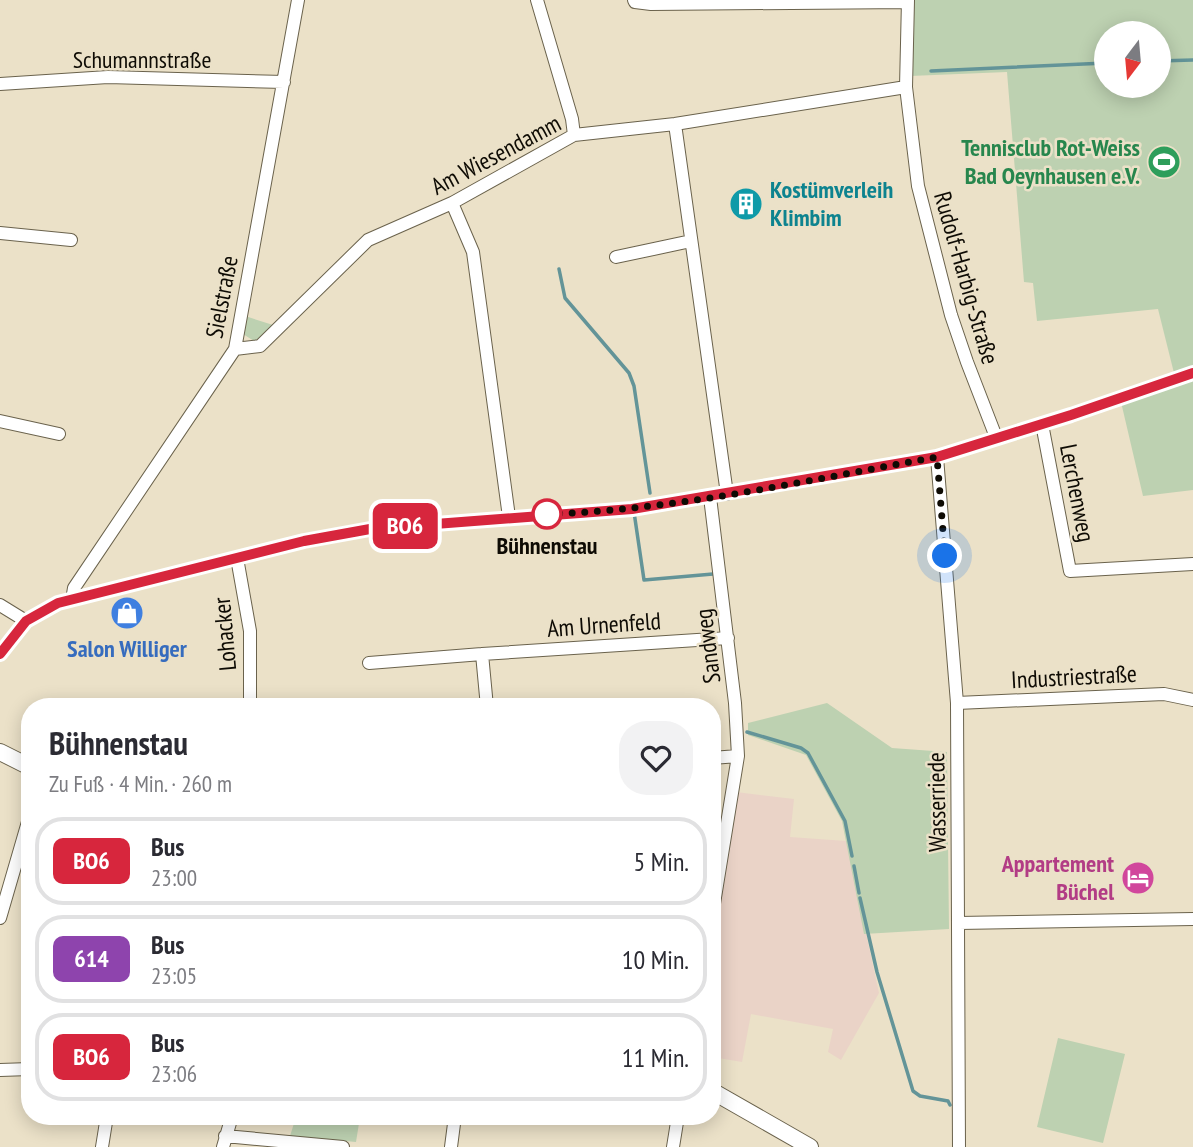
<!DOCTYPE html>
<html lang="de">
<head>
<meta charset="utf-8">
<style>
	body { margin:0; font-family:"PT Sans Narrow",sans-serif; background:#f2f2f3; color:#2b2b33; height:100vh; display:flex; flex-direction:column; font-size:26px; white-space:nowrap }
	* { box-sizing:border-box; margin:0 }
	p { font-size:23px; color:#7c7c81 }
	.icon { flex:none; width:38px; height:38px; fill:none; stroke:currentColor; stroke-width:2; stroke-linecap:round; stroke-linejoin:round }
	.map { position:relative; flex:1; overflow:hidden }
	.panel { position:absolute; left:21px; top:698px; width:700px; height:427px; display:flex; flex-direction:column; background:#fff; border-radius:28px; box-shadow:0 4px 18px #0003 }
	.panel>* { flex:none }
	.badge { padding:0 14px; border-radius:10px; font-size:24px; line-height:46px }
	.needle { width:46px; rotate:196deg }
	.controls { position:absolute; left:1094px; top:21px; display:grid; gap:14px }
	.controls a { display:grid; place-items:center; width:77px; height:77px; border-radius:50%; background:#fff; box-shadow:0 4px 18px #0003; font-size:35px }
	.you { position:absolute; width:35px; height:35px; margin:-18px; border:5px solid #fff; border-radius:50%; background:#1a73e8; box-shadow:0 0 0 10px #1a73e833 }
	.map>.badge { position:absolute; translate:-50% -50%; box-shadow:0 0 0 4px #fff }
	.round { display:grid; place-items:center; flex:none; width:74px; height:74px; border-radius:28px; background:#f2f2f3 }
	.overview { display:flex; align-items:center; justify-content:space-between; height:119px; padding:0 28px }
	h1 { font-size:33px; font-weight:700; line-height:52px }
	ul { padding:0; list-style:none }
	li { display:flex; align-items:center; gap:21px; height:88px; margin:0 14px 10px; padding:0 14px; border:4px solid #e1e1e2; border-radius:28px }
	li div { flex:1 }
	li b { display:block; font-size:26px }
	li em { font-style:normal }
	li .badge { min-width:77px; font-weight:700; text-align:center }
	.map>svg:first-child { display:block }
	.industrial { fill:#ead3c7 }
	.green { fill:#bdd1b1; fill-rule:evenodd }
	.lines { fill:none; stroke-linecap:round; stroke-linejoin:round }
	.stream { stroke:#639498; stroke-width:3.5 }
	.minor-casing { stroke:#6a624c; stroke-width:14 }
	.secondary-casing { stroke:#6a624c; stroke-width:18 }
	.minor { stroke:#fff; stroke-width:12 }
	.secondary { stroke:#fff; stroke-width:16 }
	.line-casing { stroke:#fff; stroke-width:16 }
	.line { stroke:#d7263d; stroke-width:10 }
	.walk { stroke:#0e0b04; stroke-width:7; stroke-dasharray:0 12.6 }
	.stop-dot { fill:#fff; stroke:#d7263d; stroke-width:3.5 }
	.labels { text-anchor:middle; stroke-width:5; stroke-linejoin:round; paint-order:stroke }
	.street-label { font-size:24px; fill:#0e0b04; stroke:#ebe1c8 }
	.leisure-label { font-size:24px; font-weight:bold; fill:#27864d; stroke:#ebe1c8; text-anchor:end }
	.culture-label { font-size:24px; font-weight:bold; fill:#0d838f; stroke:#ebe1c8; text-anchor:start }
	.stop-label { font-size:24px; font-weight:bold; fill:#0e0b04; stroke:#ebe1c8 }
	.shop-label { font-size:24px; font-weight:bold; fill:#366cbe; stroke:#ebe1c8 }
	.hotel-label { font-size:24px; font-weight:bold; fill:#b23c85; stroke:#ebe1c8; text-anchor:end }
</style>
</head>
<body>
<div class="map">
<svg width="1193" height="1147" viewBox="0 0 1193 1147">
	<rect width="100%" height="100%" fill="#ebe1c8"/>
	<path class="industrial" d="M736,792l58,7 -4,38 56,4 33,152 -38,67 -13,-8 5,-23 -82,-15 -9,48 -30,-5v-126z"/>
	<path class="green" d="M911,0h282v490l-50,6 -22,-94 55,-21 -18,-72 -121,12 -4,-38 -9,-1 -17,-210 -97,4zM1106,33h52v53h-52z
		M245,316l28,9 -10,11 -9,5 -11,-7z
		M827,703l65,45 55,4 2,177 -85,5 -22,-113 -36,-66 -58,-20v-12z
		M1058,1038l67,16 -22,89 -66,-16z
		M296,1117h64l-4,25 -66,-6z"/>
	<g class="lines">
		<path class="stream" d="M1158,61l35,-1
			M931,71l175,-8
			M559,269l6,29 64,75 5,13 16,107
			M634,512l10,68 69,-6
			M747,732l54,16 7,5 37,68 7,35
			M854,866l5,27
			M860,898l17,74 36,119 7,5 28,5 2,4"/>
		<defs>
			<path id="minor" d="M537,0l35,119 2,16
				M634,0l1,2 16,2 257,-2
				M908,0l-2,87 12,99 33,129 16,47 29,75
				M0,84l108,-7 176,5
				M675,124l52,370
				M452,203l21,49 36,265
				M0,233l71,7
				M616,257l75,-16
				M235,349l25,-3 108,-106 84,-37 122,-68 101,-11 231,-37
				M0,421l59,13
				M1042,424l28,147 123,-7
				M937,457l20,246 2,444
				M710,497l25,206 3,53 -26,160
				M237,558l13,73v76
				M72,600l2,-12 161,-239 63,-349
				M0,605l26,16
				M0,654l26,-33 32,-18 246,-62 66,-12 262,-20 305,-52 134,-42 122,-42
				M369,663l113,-9
				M957,703l207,-9 29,6
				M487,707l-5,-53 246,-16
				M712,758l26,-2
				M0,918l30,-103
				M959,923l234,-4
				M0,1070l30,-1
				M225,1136l118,11
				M102,1147l5,-31
				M223,1147l9,-31
				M451,1147l4,-31
				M673,1147l5,-31"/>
			<path id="secondary" d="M0,752l30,15
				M712,1091l98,56"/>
		</defs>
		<use href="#minor" class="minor-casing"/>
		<use href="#secondary" class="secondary-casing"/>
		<use href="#minor" class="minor"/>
		<use href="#secondary" class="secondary"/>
	</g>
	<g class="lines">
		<defs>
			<path id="line" d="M0,654l26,-33 32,-18 246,-62 66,-12 262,-20 305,-52 134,-42 122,-42"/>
		</defs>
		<use href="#line" class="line-casing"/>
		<use href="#line" class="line"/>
		<path class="walk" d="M547,514c131,-4 261,-34 390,-57l8,99"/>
	</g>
	<defs>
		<symbol id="stadium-disc" viewBox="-11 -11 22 22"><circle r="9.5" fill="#2e9e5b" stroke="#ebe1c8"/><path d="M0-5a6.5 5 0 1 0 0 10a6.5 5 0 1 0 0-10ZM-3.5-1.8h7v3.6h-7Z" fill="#fff"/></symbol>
		<symbol id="building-disc" viewBox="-11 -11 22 22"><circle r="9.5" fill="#0f9aa8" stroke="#ebe1c8"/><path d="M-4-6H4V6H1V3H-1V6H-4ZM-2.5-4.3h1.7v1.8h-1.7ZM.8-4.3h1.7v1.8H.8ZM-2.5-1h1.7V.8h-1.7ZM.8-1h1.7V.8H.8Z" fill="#fff"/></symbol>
		<symbol id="shop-disc" viewBox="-11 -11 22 22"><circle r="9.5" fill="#3f7fe0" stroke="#ebe1c8"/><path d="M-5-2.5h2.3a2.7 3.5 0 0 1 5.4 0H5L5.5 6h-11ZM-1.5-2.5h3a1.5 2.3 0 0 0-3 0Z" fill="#fff"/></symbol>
		<symbol id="hotel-disc" viewBox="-11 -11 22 22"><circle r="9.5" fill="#d1479c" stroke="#ebe1c8"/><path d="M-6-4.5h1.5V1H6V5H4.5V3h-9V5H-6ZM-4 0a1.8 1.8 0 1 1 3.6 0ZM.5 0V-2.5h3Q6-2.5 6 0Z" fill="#fff"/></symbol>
	</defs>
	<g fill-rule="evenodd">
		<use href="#stadium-disc" x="1145" y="143" width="38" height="38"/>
		<use href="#building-disc" x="727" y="185" width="38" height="38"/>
		<use href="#shop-disc" x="108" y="594" width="38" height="38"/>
		<use href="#hotel-disc" x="1119" y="859" width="38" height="38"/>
	</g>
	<circle class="stop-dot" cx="547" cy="514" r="14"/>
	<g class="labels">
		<g class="street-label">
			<text x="142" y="68">Schumannstraße</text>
			<text transform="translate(496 155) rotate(-28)" y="8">Am Wiesendamm</text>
			<text transform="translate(966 278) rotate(74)" y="8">Rudolf-Harbig-Straße</text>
			<text transform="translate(222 297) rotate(-79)" y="8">Sielstraße</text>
			<text transform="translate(1077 493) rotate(79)" y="8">Lerchenweg</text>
			<text transform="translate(604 625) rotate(-4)" y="8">Am Urnenfeld</text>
			<text transform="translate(225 634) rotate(-95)" y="8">Lohacker</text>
			<text transform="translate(708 646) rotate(-97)" y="8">Sandweg</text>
			<text transform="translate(1074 677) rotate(-3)" y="8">Industriestraße</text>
			<text transform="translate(937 802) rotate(-91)" y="8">Wasserriede</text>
		</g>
		<g class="leisure-label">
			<text x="1140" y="156">Tennisclub Rot-Weiss<tspan x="1140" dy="28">Bad Oeynhausen e.V.</tspan></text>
		</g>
		<g class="culture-label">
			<text x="770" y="198">Kostümverleih<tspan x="770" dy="28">Klimbim</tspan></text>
		</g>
		<g class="stop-label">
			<text x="547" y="554">Bühnenstau</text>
		</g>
		<g class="shop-label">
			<text x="127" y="657">Salon Williger</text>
		</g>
		<g class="hotel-label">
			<text x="1114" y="872">Appartement<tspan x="1114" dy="28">Büchel</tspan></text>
		</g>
	</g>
</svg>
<div class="controls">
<a><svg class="needle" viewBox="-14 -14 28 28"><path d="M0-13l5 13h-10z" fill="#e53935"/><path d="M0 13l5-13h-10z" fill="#7c7c81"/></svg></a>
</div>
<div class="you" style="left:945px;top:556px"></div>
<b class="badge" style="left:405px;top:526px;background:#d7263d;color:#fff">BO6</b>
<section class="panel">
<div class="overview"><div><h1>Bühnenstau</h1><p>Zu Fuß · 4 Min. · 260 m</p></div><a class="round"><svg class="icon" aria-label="heart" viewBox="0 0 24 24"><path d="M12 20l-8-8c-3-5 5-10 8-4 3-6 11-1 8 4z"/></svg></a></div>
<ul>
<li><span class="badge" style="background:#d7263d;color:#fff">BO6</span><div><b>Bus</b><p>23:00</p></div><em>5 Min.</em></li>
<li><span class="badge" style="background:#8e44ad;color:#fff">614</span><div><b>Bus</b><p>23:05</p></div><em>10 Min.</em></li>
<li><span class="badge" style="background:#d7263d;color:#fff">BO6</span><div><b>Bus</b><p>23:06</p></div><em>11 Min.</em></li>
</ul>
</section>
</div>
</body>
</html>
